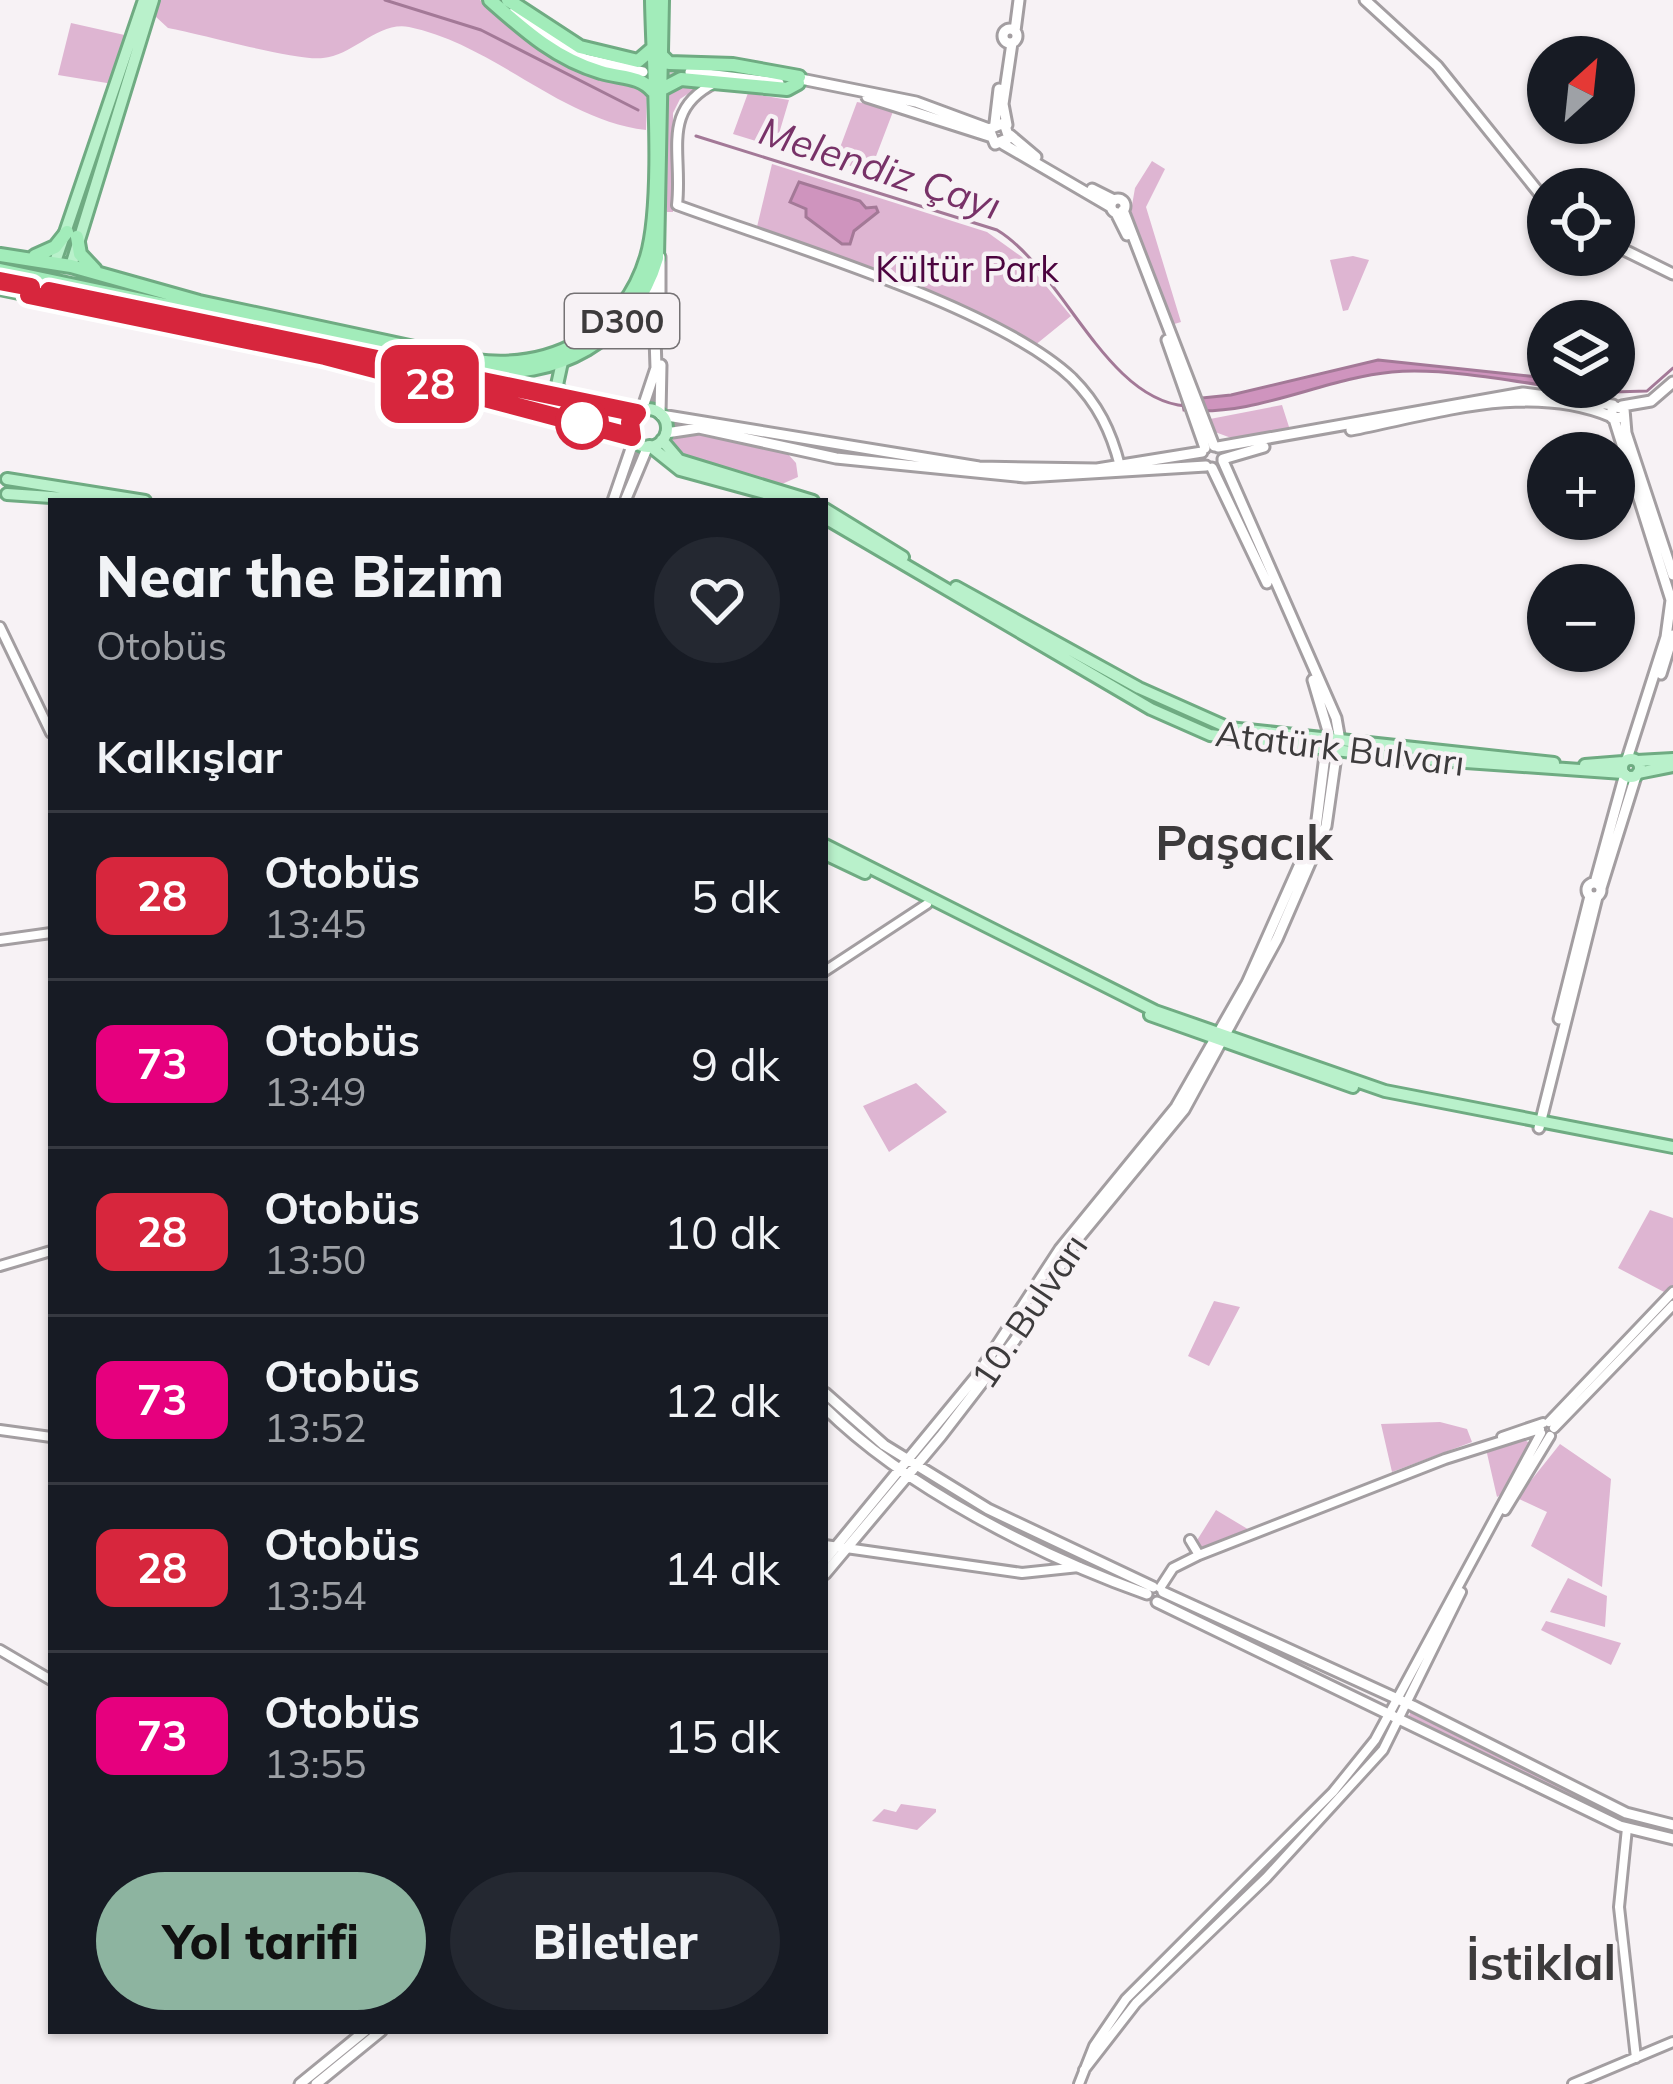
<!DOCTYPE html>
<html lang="tr">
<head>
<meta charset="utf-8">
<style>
	body { margin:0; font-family:Mulish,sans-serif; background:#242831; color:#f1f3f6; height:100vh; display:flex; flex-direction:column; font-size:45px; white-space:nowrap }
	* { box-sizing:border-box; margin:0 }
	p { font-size:39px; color:#9ea1a6 }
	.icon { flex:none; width:66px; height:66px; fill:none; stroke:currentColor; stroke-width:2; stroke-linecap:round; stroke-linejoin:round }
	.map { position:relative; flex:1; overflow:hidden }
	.details { position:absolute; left:48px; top:498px; width:780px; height:1536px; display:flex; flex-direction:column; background:#171b24; border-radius:0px; box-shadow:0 3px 9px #0004 }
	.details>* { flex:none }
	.badge { padding:0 24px; border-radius:18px; font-size:42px; line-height:78px }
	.needle { width:78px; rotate:27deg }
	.buttons { position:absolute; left:1527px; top:36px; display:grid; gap:24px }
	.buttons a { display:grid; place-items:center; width:108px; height:108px; border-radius:50%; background:#171b24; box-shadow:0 3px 9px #0004; font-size:60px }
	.map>.badge { position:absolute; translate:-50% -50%; box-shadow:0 0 0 6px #fff }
	h2 { padding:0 48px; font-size:45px; line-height:108px }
	.round { display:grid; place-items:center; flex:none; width:126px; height:126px; border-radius:63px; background:#242831 }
	.headline { display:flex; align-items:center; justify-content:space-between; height:204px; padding:0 48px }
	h1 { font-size:57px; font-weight:800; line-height:90px }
	.action { display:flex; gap:24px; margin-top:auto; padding:24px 48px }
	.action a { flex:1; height:138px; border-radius:72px; background:#8db4a0; color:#111; font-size:48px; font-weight:800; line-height:138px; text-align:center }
	.action a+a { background:#242831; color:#f1f3f6 }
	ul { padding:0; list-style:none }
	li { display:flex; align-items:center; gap:36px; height:168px; padding:0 48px; border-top:3px solid #363941 }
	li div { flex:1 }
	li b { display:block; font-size:45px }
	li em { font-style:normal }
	li .badge { min-width:132px; font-weight:700; text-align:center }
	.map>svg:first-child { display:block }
	.green { fill:#deb5d2 }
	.water { fill:#cf94be; stroke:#a37997; stroke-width:3 }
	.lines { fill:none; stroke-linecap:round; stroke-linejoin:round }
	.stream { stroke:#a37997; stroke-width:3 }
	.secondary-tunnel { stroke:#d2cdd0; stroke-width:9; stroke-dasharray:9 4.5; stroke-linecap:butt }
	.tertiary-casing { stroke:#a39ea1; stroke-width:14 }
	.secondary-casing { stroke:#a39ea1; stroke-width:15 }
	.primary-casing { stroke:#6fab82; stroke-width:16 }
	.trunk-casing { stroke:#6fab82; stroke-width:18 }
	.tertiary { stroke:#fff; stroke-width:8 }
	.secondary { stroke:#fff; stroke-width:9 }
	.primary { stroke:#b9f1cb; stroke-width:10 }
	.trunk { stroke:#a2ecba; stroke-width:12 }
	.line-casing { stroke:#fff; stroke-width:27 }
	.line { stroke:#d7263d; stroke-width:18 }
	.stop-dot { fill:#fff; stroke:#d7263d; stroke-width:6 }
	.labels { text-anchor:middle; stroke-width:9; stroke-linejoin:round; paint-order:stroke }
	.shield { fill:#f7f2f5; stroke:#757274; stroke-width:3 }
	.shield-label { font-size:33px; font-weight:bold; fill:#3d3b3c }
	.park-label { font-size:36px; fill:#4c043f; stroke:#f7f2f5 }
	.street-label { font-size:36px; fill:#3d3b3c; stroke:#f7f2f5 }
	.water-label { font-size:39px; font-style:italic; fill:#783268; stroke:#f7f2f5 }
	.district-label { font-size:48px; font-weight:bold; fill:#3d3b3c; stroke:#f7f2f5 }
</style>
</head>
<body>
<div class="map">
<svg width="1673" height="2084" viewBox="0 0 1673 2084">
	<rect width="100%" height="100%" fill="#f7f2f5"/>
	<path class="green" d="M160,0h320l68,51 99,41 -1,38c-87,-11 -151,-85 -237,-103 -31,-6 -56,29 -86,31 -29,3 -121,-24 -155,-30l-13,-12z
		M71,23l58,13 -16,48 -55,-9z
		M677,86h23l-20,13 -7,14v99h-6v-117z
		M748,93l41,7 -14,47 -42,-13z
		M857,102l37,7 -24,63 -35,-11z
		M1152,161l13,8 -19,38 35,115 -10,3 -40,-114 4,-23z
		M772,164l215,68 35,25 49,59 -37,30 -69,-34 -209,-81z
		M1353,256l16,4 -21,50 -5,1 -13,-51z
		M415,373l203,38 -2,18 -201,-53z
		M1282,405l8,25 -56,9 -19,-7 -5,-13z
		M679,423l100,21 17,19 2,14 -16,7 -104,-27 -10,-5z
		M916,1083l31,29 -58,40 -26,-46z
		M1650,1210l23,8v68l-7,7 -48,-25z
		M1214,1301l26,6 -31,59 -21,-10z
		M1440,1422l27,7 5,13 -80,30 -11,-48z
		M1520,1437l11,7 -26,48 -8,5 -11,-48z
		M1560,1444l51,35 -9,108 -71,-41 16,-34 -30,-14z
		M1216,1510l35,21 -67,30z
		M1568,1578l39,18 -2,31 -55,-15z
		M1546,1621l75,22 -10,22 -70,-35z
		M1411,1711l210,105 -3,4 -209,-104z
		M901,1804l35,5v3l-19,18 -45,-9 12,-12 12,3z"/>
	<path class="water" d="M799,182l61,19 6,7 10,-1 2,5 -24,19 -4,13h-8l-36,-27v-8l-16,-7z
		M1378,360l170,18v9h65l-1,9c-64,-8 -160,-30 -220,-24 -71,7 -136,45 -208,38l-2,-10 49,-5z"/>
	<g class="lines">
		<path class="stream" d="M385,0l96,30 157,80
			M696,136l301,94c65,39 108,170 189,176
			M1613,392l34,-1 26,-23"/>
		<path class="secondary-tunnel" d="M655,72h35"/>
		<defs>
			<path id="tertiary" d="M715,83c-55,27 -32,70 -38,122 103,38 319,101 395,173 26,26 39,53 48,88
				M0,627l51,106
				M0,940l51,-7
				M825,971l102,-67
				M0,1266l51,-15
				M1549,1422l124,-130
				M1554,1428l119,-123
				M0,1430l51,7
				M1502,1437l41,-14
				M1505,1510l45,-74
				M1190,1540l9,15
				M825,1545l197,28 57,-6
				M1160,1588l13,-20 26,-13 246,-96 95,-30
				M0,1650l51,30
				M1627,1828l-8,79 17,151
				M1084,2070l52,-67 130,-125 117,-128 78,-158
				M1079,2084l15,-38 32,-47 207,-207 42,-52 166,-307
				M1573,2084l100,-42"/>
			<path id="secondary" d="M1365,0l72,66 111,138
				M513,13l72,46 58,13
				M1003 36a7 7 0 1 1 14 0a7 7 0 1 1-14 0Z
				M1015,31l4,-31
				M690,72l89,11
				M796,78l120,24 73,27 15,-6 5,15 -14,6 -6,-15
				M867,97l122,39
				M995,123l4,-34
				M1007,125l-4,-21 9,-61
				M1010,135l26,22
				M1003,144l108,63
				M1092,189l22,11
				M1111 206a7 7 0 1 1 14 0a7 7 0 1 1-14 0Z
				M1123,210l91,236
				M1116,213l11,22
				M1614,245l59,29
				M660,257v43
				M1167,340l38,108
				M1622,406l29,-5 22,-19
				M642,410l14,-42 -3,-94
				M660,414l1,-49
				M661,415l318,52 118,2 105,-17
				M1623,417l-11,1v-12l12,3 2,24 47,142
				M1614,419l57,181 -5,37 -39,122
				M1351,430c83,-16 177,-48 259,-14
				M666,433l33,-5 137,30 189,19 181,-11
				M1218,447l305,-54 90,12
				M1223,459l41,-12
				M1212,468l55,115
				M613,501l21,-61
				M625,501l23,-55
				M1661,674l12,-39
				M1587 890a7 7 0 1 1 14 0a7 7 0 1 1-14 0Z
				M1595,883l30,-109
				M1601,888l35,-112
				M1559,1019l31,-123
				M1539,1128l58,-231
				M825,1393l59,52 104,64 165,78
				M825,1408c81,80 215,148 322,186
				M825,1560l154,-187 81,-124 116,-142 71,-124 69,-155 12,-97 -15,-51
				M825,1574l116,-138 74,-96 61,-99 108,-131 93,-171 49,-113 13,-91 -3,-17 -113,-257
				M1163,1592l250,114 213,107 47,12
				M1157,1602l463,224 53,13
				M300,2084l65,-53
				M316,2084l65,-53"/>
			<path id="primary" d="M55,262l89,-262
				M71,266l82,-266
				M0,281l637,132
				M0,289l103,21
				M221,334l58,13
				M562,362l-5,23 9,14
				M361,366l271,71
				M629 428a19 19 0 1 1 38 0a19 19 0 1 1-38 0Z
				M662,440l17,20 134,41
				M650,446l30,24 114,31
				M7,479l138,22
				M7,494l103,7
				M825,509l78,48
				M825,518l326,191 59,26 184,22 229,16
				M956,587l183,101 90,40 325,35
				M1622 768a9 9 0 1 1 18 0a9 9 0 1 1-18 0Z
				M1637,761l36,-2
				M1585,765l38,-3
				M1638,773l35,-7
				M825,845l330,166 230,80 288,56
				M825,854l40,19
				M1150,1015l203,72"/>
			<path id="trunk" d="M490,0c34,30 66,59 111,72 19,6 38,3 52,19
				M508,0l72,47 58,14 14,-12
				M662,56l7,7 64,2 66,12
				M662,89l19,-10 106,10 11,-6
				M77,237l3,17 15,16
				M0,255l71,11 128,36 276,59c76,10 149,-27 172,-104 17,-58 6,-191 5,-257
				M35,256l20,-9 12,-15
				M0,270l473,100c82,11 160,-30 184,-112l5,-258"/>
		</defs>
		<use href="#tertiary" class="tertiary-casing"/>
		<use href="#secondary" class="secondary-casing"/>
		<use href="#primary" class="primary-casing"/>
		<use href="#trunk" class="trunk-casing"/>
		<use href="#tertiary" class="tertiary"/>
		<use href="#secondary" class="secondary"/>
		<use href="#primary" class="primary"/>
		<use href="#trunk" class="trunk"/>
	</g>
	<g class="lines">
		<defs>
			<path id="line" d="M0,281l31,6 -2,8 296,61 307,81 -2,-15 7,-9 -588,-122"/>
		</defs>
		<use href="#line" class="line-casing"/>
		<use href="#line" class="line"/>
	</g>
	<circle class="stop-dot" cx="582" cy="423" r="24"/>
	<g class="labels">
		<rect class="shield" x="565" y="294" width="114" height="54" rx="9"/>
		<g class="shield-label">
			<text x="622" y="333">D300</text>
		</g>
		<g class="park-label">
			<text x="967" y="282">Kültür Park</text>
		</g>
		<g class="street-label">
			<text transform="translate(1340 748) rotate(7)" y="13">Atatürk Bulvarı</text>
			<text transform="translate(1029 1311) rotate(-56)" y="13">10. Bulvarı</text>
		</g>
		<g class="water-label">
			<text transform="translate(880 168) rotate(18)" y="14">Melendiz Çayı</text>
		</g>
		<g class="district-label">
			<text x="1244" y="860">Paşacık</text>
			<text x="1541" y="1980">İstiklal</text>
		</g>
	</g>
</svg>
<div class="buttons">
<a><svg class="needle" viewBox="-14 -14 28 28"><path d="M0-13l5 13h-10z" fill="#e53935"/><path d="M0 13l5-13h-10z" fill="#9ea1a6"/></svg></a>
<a><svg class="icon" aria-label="locate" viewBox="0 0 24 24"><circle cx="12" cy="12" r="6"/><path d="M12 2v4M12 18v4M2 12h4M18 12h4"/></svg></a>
<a><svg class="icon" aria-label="layers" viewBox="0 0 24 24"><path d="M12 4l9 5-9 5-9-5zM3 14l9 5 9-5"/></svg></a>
<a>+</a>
<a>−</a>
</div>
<b class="badge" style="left:430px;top:384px;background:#d7263d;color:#fff">28</b>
<section class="details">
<div class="headline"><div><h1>Near the Bizim</h1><p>Otobüs</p></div><a class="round"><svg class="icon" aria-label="heart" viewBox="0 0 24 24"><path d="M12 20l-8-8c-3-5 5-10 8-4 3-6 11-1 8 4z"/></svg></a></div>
<h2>Kalkışlar</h2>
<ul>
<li><span class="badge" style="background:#d7263d;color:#fff">28</span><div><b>Otobüs</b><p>13:45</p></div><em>5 dk</em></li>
<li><span class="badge" style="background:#e6007e;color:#fff">73</span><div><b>Otobüs</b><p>13:49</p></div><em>9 dk</em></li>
<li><span class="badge" style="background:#d7263d;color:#fff">28</span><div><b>Otobüs</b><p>13:50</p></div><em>10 dk</em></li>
<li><span class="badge" style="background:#e6007e;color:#fff">73</span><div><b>Otobüs</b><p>13:52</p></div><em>12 dk</em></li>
<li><span class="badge" style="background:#d7263d;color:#fff">28</span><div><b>Otobüs</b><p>13:54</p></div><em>14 dk</em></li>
<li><span class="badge" style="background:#e6007e;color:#fff">73</span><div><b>Otobüs</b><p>13:55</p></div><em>15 dk</em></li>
</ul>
<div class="action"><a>Yol tarifi</a><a>Biletler</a></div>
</section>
</div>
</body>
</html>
